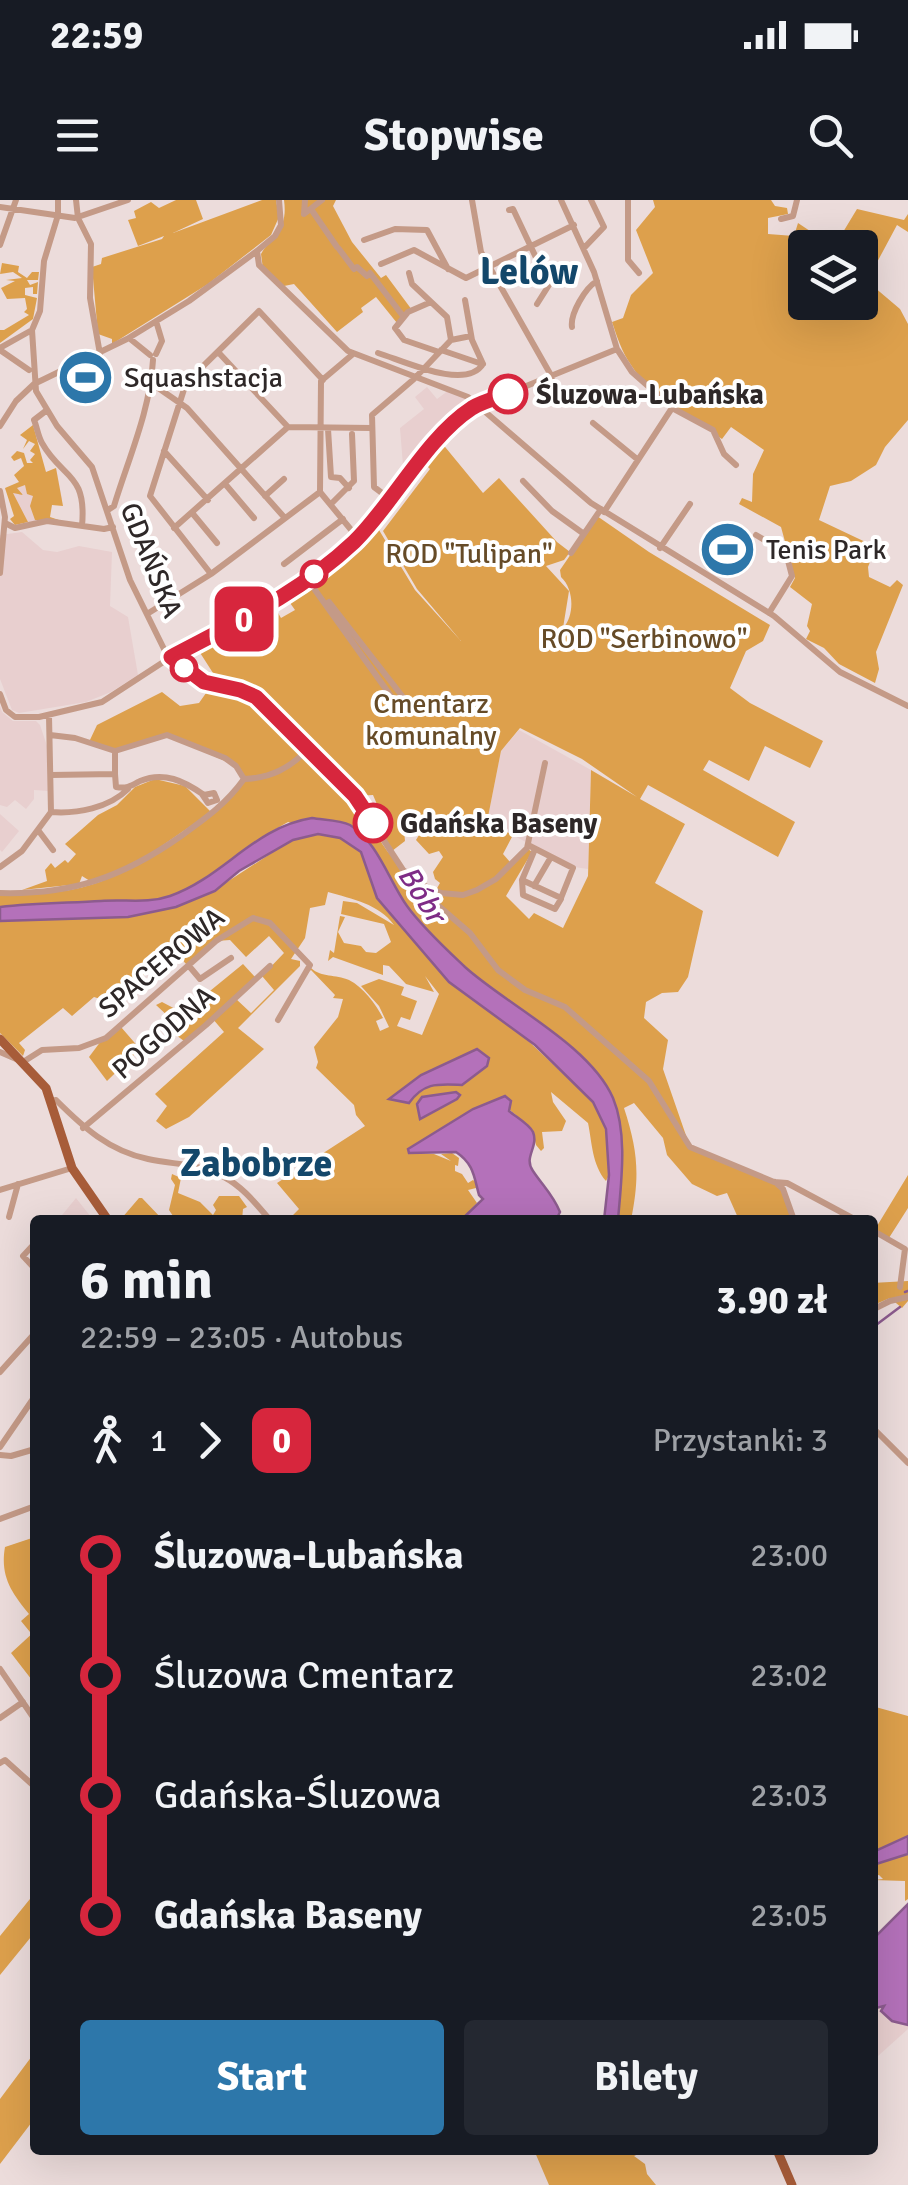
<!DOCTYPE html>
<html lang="pl">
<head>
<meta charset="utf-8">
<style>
	body { margin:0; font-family:Signika,sans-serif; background:#242831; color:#f1f3f6; height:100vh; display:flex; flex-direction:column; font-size:38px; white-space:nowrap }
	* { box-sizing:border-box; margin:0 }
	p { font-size:32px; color:#9ea1a6 }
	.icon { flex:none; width:55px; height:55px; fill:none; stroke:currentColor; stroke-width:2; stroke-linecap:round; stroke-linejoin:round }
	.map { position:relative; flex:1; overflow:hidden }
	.panel { position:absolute; left:30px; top:1015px; width:848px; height:940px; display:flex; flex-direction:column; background:#171b24; border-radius:10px; box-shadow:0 10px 40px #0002 }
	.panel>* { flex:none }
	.badge { padding:0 20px; border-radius:15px; font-size:35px; line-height:65px }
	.fabs { position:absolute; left:788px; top:30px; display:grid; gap:20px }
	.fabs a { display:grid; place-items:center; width:90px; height:90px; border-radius:10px; background:#171b24; box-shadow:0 10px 40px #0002; font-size:50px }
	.map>.badge { position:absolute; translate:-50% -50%; box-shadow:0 0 0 5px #fff }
	.legs { display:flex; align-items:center; gap:15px; height:110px; padding:0 50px; font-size:32px }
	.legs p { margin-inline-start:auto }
	.headline { display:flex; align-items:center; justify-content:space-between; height:170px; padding:0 50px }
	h1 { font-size:55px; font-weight:700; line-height:75px }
	.button { display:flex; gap:20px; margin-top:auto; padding:20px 50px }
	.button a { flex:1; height:115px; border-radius:10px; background:#2d77aa; color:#fff; font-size:40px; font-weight:700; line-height:115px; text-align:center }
	.button a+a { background:#242831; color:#f1f3f6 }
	ul { padding:0 50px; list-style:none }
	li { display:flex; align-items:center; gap:35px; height:120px; font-size:38px }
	li i { display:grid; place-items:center; width:15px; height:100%; margin:0 12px; background:currentColor }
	li i::after { content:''; width:25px; height:25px; margin:-12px; border:8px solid; border-radius:50%; background:#171b24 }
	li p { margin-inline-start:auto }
	li:first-child i { background:linear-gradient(#0000 50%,currentColor 0) }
	li:last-child i { background:linear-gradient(currentColor 50%,#0000 0) }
	.status { display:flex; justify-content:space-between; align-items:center; height:70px; padding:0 50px; background:#171b24; direction:ltr }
	.status svg { height:28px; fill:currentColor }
	header { display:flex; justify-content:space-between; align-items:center; height:130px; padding:0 50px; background:#171b24; font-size:45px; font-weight:700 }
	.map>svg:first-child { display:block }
	.built { fill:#e8cfcf }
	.green { fill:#dda04c; fill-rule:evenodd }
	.water { fill:#b471ba; stroke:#8c5b8e; stroke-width:2.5 }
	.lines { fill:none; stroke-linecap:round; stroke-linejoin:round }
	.stream { stroke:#8c5b8e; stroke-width:2.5 }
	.minor { stroke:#c49a87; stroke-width:6 }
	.major { stroke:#a75c39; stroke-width:9 }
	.line-1-casing { stroke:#fff; stroke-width:22 }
	.line-1 { stroke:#d7263d; stroke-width:15 }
	.stop-1-dot { fill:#fff; stroke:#d7263d; stroke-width:5 }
	.labels { text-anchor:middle; stroke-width:8; stroke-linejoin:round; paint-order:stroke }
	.poi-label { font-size:28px; fill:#2e2828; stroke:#fff; text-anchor:start }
	.stop-label { font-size:28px; font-weight:bold; fill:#2e2828; stroke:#fff; text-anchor:start }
	.park-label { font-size:28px; fill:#664b27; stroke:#fff }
	.street-label { font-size:28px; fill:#2e2828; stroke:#fff }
	.water-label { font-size:30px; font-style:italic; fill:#7e2c86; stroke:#fff }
	.district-label { font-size:38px; font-weight:bold; fill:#13476a; stroke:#fff }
</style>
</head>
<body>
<div class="status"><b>22:59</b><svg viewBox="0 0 49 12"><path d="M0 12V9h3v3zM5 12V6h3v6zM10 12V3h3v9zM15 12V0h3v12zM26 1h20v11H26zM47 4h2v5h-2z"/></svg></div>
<header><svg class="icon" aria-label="menu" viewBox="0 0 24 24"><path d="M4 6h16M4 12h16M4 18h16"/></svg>Stopwise<svg class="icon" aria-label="search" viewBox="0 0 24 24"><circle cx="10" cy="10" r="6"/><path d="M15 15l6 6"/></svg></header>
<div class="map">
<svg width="908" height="1985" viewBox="0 0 908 1985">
	<rect width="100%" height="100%" fill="#ecdcdb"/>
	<path class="built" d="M427,187l10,12 12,-9 16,8 4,8 -65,72 -4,-50 24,-19 -9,-12z
		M56,268l6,31 -19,5 3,14 -25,6 -16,-35z
		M22,332l21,18 14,2 22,-6 33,6 -2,54 18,11 10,58 -27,17 -25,10 -67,11 -7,-3 -12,-31v-144z
		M0,506l2,6 11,9h23l4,4 8,24 1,42 -15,-1v9l-8,10 -11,-9 -8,7 -7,-2z
		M519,530l72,40 -3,99 -14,-2 -87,-45 14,-71z
		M0,614l19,17 -17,21 -2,-2z
		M76,998l15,19 -2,3h-31z
		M908,1733v96l-30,27 -6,-9v-103z"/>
	<path class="green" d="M176,0h20l7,19 -30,14 89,-33h14l3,17 -8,18 -63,49 -96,60v-5l-14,-5 -6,-67 9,-3 1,-6 60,-19 2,-3 -26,10 -10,-26 8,-2 -2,-7 17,-9 8,6z
		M284,0h52l-3,6 19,36 29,36 5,-3 26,35 -15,13 -21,-26 -15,11 2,4 -26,20 -43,-48 -10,2 -21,-17 -2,-15c13,-21 27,-24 23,-54z
		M653,0h118l4,6 12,2 1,6 -20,4v16l26,2 4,-13 36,24 23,-38 47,11 4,-6v18l-11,-7 -30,56 33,28 8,15v96l-23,27 -9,18 -25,16 -21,5 -11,34 57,27 -8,20 1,10 21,10 7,-7 6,5 -27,67 3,17 -4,14 -36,-19 -15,-16 -18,-9 4,-8 -3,-5 5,-22 -22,-17 5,-9 -14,-51 -42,-23 3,-6 10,4 1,-28 11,-24 -33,-23 -9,12c-26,-18 -75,-48 -91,-74 -9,-13 -14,-28 -19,-43l11,-4 8,-23 22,-22 -17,-43 19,-23zM805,48h55v54h-55z
		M2,63l17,3 -1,6 9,6 5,-6h7l-1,8h-11l3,5 8,-3 -1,12h-4v-7l-8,1v7l12,3 -4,21 -33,24v-13h4l25,-15 -5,-3 3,-3 -2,-11 -18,1 -6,-11 14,-7 -9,-1 16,-2 -9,-6 -13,2z
		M33,225l13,47 10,-4 7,38 -11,-1 -2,12 9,3h-24l-5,-14 3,-10 -6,-2 -2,-9 -8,3 6,7 -10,-2 15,29 -13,3 -5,-6 4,-3 -9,-28 14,-6 -5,-7 10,-9 -3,-8 -7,3 -3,-4 6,-6 7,2 3,10h6l-3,-3 5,-6 -5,-3 5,-7 -6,-3 -6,8 4,-9 -7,-5z
		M441,242l42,51 16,-15 58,64 13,10 -6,8 -18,6 23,25 -6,37c11,-11 12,-38 -2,-51l-1,-7 37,-54 52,36 121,73 -7,16 -17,10 -16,37 20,15 73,38 -13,27 -45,-22 -16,35 -40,-21 -6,10 92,52 -17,35 -130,-72 -8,14 45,25 -30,59 48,28 -15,66 -10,15 -16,1 -16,9 -2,16 24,22 -5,29 27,78 91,37 14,36h-56l-12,-27 -10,3 -25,-12 -25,-29 -4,-17 -29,-35 -10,5c14,43 16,68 7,112h-13c3,-37 10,-86 -5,-122 -24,-53 -106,-93 -148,-131 -20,-18 -43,-40 -58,-61 -13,-19 -24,-40 -35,-60l-84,-24c-37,20 -67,50 -104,68 -30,15 -52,9 -83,11 -34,2 -67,3 -101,6v-11c23,-2 47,-2 70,-6 63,-11 131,-65 174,-111l-8,-13 -69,-31 -52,16 -26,-9 8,-17 65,-33 18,14 19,-3 12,-17 -33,-21v-8l4,-2 8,14 14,9 9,-5 -16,-25 47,-24 5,7 28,-20 4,7 14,-8 -7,-10 60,-47 28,-28 39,65 46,51 -44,-52 -34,-58 47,-62 -7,-7zM520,528l62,31 55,38 -46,-27 -3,106 -25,52 -29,-15 -5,6 -23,-23 26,-44 -5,-4 -17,14 -7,-8 10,-19 -26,-13 14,-71zM373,595l6,14 -5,3 3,-6 -10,2 25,43 13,-10 -1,-11 10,-2 5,7 -3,5 13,14 10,-3 4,6 -10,15 2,7 5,4 -4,7c-44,-19 -59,-54 -81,-94z
		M155,579l30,7 26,26 -74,51 -47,18 -8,-5 -3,8 -57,6 25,-9 -2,-11 6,-7 4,5 10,-8 3,3 8,-9 -11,-10 33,-29 19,-10 18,-18z
		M318,634l22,4 21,14 16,46 216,204 13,27 3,46 -3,6c-14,-16 -14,-39 -18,-58l-37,-31 2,10 13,19 -4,10 -20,1 2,16 -3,3 -5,-6 -4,-16 -30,-26 -29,6 -63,44 24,1 17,7 -10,-7 11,-1 7,5 -1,8 6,2 -9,-3v6l7,3 6,9 5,-3 4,3 -1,5 -8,2 9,13 -16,17h-173l11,-11 -22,-26 88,-57 -9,-11 -2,-10 -38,-37 2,-6 -4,-15 24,-30 5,-18 -10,-1 2,-3 -24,-25 -3,2 3,-4c11,10 24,6 38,12 14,7 27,24 34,38l-7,3 4,10 9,-4 -10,-21 -18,-20 18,-7 25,8 -3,8 16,6 -7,19 -9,-3 -4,9 25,9 17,-41 -14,-18 9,16 -28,-8 -17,-18 -6,-1v10l-50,-18 -5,4 2,-11 4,3 6,-37 5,1 -7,15 6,11 17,3 5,6 10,1 15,-11 -7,-18 -43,-10 2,-13 14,2 37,22c-15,-21 -42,-26 -66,-33l-3,13 -15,3 -5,30 -14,21 9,2v5l-62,62 26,21 -75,68 -23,12 -10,-8 11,-15 -12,-12 69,-62 -12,-14 -28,23 -20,-15 7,-7 -15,-14 6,-3 21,11 60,-49 12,13 -20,21 16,15 23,-23 -12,-14 22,-23 -15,-17 -23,21 -16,-17 -14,1 -28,25 -16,-17 -59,54 -19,-6 -22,19 -9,-8 -44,35 6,7 -2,6 -23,-23v-112l128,-4 48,-10 51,-25 66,-43z
		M121,827l19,22 -33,32 -18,-24 12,-16z
		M172,974l9,4 -3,15 22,9 13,13 3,-5 -3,-5 6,-9h20l8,11 -4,2 -1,11h-73l4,-4 -4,-6 6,-25 -4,-6z
		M908,975v33l-21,33 -13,-10z
		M139,998h3l21,22 -42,-1z
		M908,1081v20l-6,7 -12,-10 -14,6 -4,-21z
		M35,1337v92l-5,3 -9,-11 8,-7c-18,-22 -29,-38 -24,-67z
		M35,1431v53l-24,-31z
		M872,1506l36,10v120l-35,16z
		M908,1654v45l-3,2v-20l-32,-1 10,-1 -4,-4 -6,1 -1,-11z
		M34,1694l-4,9 5,5v24l-35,43v-39z
		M35,1852v66l-35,46v-65z
		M534,1950h113l-13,6 11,8 2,10 9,11h-107z"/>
	<path class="water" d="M312,618c11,2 28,2 38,7 28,17 39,56 57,81 15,21 39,43 58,61 42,38 125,78 148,131 15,36 8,85 5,122h-14l5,-45 -3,-46 -13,-27 -58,-57 -86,-63 -72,-84 -16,-46 -21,-14 -22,-4 -25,6 -54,31 -24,20 -39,16 -48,10 -128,4v-14c34,-4 68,-4 101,-6 25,-2 46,3 69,-5 54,-19 84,-69 142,-78z
		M477,849l12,9 -2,8 -25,19c-24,-1 -38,-3 -53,18l-20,-4 32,-24z
		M456,892l4,3 -3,4 -37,20 -3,-15 5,-7z
		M505,896l6,5 -2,10c7,6 20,13 24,21 6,15 -10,25 0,39 10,15 20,24 27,41l-4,8h-95l22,-21 -4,-4c-5,-18 -5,-31 -23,-43l-47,1 -1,-4 65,-40z
		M908,1636v18l-35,11v-13z
		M908,1704v121l-16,-4 -11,-10 3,-5 -12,3 1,-70z"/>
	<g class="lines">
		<path class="stream" d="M905,1092l3,-1
			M872,1128l28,-21"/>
		<path class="minor" d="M58,0v15l-14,46 -4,50 -8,19 4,61 21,35 35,41 38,113 34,69 12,15 28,19 36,7 16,7 99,99 48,74 22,16 16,7 22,2 14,-5 19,-11 31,-31 18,-85
			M76,0l2,18 13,26 -1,54 10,56
			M305,0l-1,14 18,-14
			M472,0l9,52 71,125
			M561,0l33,72 23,77 15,23 42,37 39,21 11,24 12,11
			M628,0v60l11,13
			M0,7l75,11 53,-18
			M509,10l4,-1 36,76 -12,19
			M313,12l24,35
			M781,19l12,-3 4,-16
			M364,40l31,-11 32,1 21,39
			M0,45l16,-45
			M584,48l20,-21 -13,-27
			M339,49l15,20 3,-2 10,9 3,-3 33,43
			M257,51l2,14 89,86 120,46 123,106 183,113 66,56 68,34
			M381,64l33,-14 52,28 108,-53
			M465,100l7,40 11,24
			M431,102l-23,10 -13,16 9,12 35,12
			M156,121l6,20 -6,13
			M572,127c-2,-13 13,-39 25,-46
			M129,138l21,17
			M451,140l20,-4
			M0,148l32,-18
			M0,150l29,20
			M441,150l41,14
			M219,153l69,74 84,1
			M378,153c26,8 88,38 105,11
			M151,183l36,25 97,109
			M47,210l-13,10c3,7 4,16 8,23 20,36 45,29 40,83
			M593,223l44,36
			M0,226l16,-25 18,-17 93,-45 62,-38 68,-50 18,-15 6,-11 -2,-25
			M328,229l3,48 9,1 9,10
			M164,251l44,49
			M523,281l29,30 32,23
			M226,285l28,33
			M0,291l5,26 -5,56
			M320,292l1,-111 32,-27
			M320,292l37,45
			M265,296l19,-17
			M390,299l-16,-12 -2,-72 42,-36 37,-39 -4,-23 -35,-33 -3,-11
			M331,304l23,-23 -2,-47
			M108,310l6,-4c15,-49 36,-95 39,-146
			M604,312l68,-104
			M193,314l24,29
			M5,323l10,5 32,-7 57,8 9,-2
			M174,328l114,-101
			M756,335l30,18 6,23 -23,37
			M660,348l30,-44
			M571,353l30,-44
			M284,364l59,-45
			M211,374l-61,-78 36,-113 73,-72 64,69
			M310,383l88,123 8,-5 -77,-99 -3,2
			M147,414l64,-40 109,-82
			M0,494l6,16 9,7h24l63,-15 69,-45 94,-49 89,-67 65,-79 51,-53 147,-60
			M50,535l25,3 40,13 52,-16 58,23 11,8 8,13
			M115,551v23
			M51,575l64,-1 1,13c11,2 15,-1 24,-6 24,-10 44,0 64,14l10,-2 3,7 -9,3 -6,-9
			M244,579c27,-1 46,-11 64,-30
			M51,612c26,2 58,-4 77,-23
			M38,630l15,20
			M528,645l45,23 -12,30 -39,-18 13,-31
			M0,667l22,-16 29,-39 -2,-96
			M522,680l1,15 32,14 6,-10
			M534,686l17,-29
			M425,688l8,13 37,32 28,37 27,20 40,17 84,74 41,66 84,35 13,1 69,37
			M0,693c72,2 123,-16 181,-57 25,-18 45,-32 63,-57
			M189,766l11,13 31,-21
			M0,852l23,10 19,-12 37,-2 27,-10 110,-97 37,-23 17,5 40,42 -32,55
			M52,901l4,-1c27,27 53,51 92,59 27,6 51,4 76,18 19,10 32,27 46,43
			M83,928l123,-103 64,-59
			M775,982l8,7 11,31
			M0,990l72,-22
			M9,1017l9,-33
			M872,1030l33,19 -5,38
			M35,1043l-12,13 12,13
			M872,1110l18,-9 18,-4
			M0,1172l35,-39
			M872,1227l36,36
			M0,1247l35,-51
			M0,1255l11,1 24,-7
			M0,1319l35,-13
			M0,1469l33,48 2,14
			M0,1518l23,-16
			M0,1563l5,-3 30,27"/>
		<path class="major" d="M0,839l46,49 26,80 36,52
			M777,1950l15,35"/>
	</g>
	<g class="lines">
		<defs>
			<path id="line-1" d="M373,623l-18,-27 -99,-99 -16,-7 -36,-8 -33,-25c64,-34 129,-64 183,-115 39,-38 72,-104 118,-134 10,-6 24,-10 36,-14"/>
		</defs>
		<use href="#line-1" class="line-1-casing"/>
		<use href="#line-1" class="line-1"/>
	</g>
	<defs>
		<symbol id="stadium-disc" viewBox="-11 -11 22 22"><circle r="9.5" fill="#2d77aa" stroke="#fff"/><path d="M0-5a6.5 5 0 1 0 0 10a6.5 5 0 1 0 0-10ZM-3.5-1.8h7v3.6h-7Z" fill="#fff"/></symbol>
	</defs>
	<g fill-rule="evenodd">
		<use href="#stadium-disc" x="54" y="146" width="63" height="63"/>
		<use href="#stadium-disc" x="696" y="318" width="63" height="63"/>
	</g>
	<g class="stop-1-dot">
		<circle cx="508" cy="194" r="18"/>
		<circle cx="314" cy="374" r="12"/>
		<circle cx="184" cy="468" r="12"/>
		<circle cx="373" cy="623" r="18"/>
	</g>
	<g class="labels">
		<g class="poi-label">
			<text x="124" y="187">Squashstacja</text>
			<text x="766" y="359">Tenis Park</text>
		</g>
		<g class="stop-label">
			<text x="536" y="204">Śluzowa-Lubańska</text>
			<text x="400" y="633">Gdańska Baseny</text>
		</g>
		<g class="park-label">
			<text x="469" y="363">ROD "Tulipan"</text>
			<text x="644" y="448">ROD "Serbinowo"</text>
			<text x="431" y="513">Cmentarz<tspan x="431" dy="32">komunalny</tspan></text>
		</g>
		<g class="street-label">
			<text transform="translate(152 360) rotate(68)" y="10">GDAŃSKA</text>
			<text transform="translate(161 762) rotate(-40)" y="10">SPACEROWA</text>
			<text transform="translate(163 832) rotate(-41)" y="10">POGODNA</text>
		</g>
		<g class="water-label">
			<text transform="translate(422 694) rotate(57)" y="10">Bóbr</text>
		</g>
		<g class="district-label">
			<text x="529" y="84">Lelów</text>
			<text x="256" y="976">Zabobrze</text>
		</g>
	</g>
</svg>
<div class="fabs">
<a><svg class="icon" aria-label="layers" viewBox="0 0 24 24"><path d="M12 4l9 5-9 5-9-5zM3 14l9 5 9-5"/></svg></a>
</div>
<b class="badge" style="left:244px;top:419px;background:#d7263d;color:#fff">0</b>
<section class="panel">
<div class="headline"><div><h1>6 min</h1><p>22:59 – 23:05 · Autobus</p></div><b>3.90 zł</b></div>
<div class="legs"><svg class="icon" aria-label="walk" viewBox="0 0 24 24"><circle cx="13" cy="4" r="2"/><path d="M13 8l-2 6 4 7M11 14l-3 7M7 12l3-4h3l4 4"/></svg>1<svg class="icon" aria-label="forward" viewBox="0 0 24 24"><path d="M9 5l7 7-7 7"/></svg><b class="badge" style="background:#d7263d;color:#fff">0</b><p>Przystanki: 3</p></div>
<ul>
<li><i style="color:#d7263d"></i><b>Śluzowa-Lubańska</b><p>23:00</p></li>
<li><i style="color:#d7263d"></i><span>Śluzowa Cmentarz</span><p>23:02</p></li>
<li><i style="color:#d7263d"></i><span>Gdańska-Śluzowa</span><p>23:03</p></li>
<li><i style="color:#d7263d"></i><b>Gdańska Baseny</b><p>23:05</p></li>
</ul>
<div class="button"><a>Start</a><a>Bilety</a></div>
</section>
</div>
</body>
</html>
